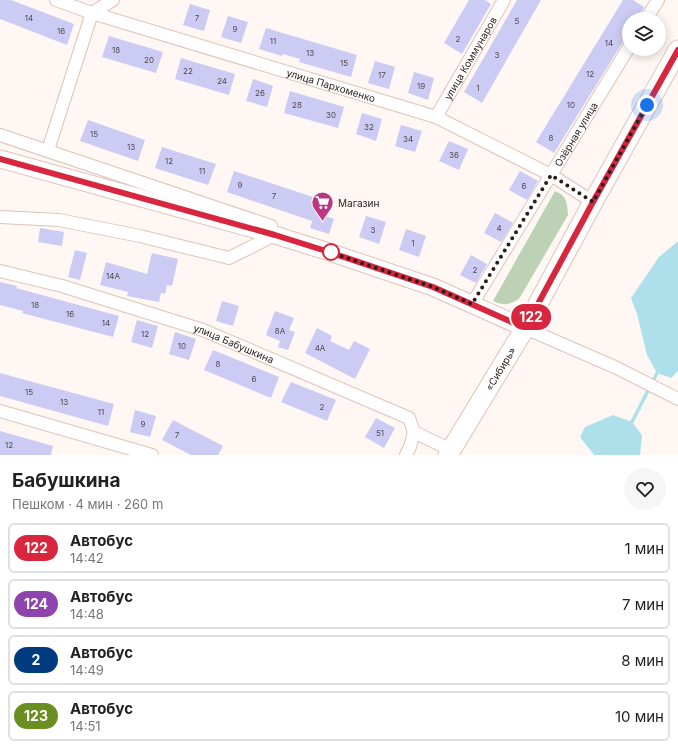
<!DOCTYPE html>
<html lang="ru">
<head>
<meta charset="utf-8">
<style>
	body { margin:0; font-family:Inter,sans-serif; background:#f6f6f6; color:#222; height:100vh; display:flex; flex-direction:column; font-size:15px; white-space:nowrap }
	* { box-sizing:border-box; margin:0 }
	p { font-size:13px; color:#767676 }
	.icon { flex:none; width:22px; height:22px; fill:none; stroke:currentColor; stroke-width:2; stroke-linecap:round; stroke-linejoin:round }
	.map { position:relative; height:455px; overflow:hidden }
	.details { display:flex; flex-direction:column; background:#fff; flex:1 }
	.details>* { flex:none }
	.badge { padding:0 8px; border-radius:13px; font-size:14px; line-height:26px }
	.tools { position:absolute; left:622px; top:12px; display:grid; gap:8px }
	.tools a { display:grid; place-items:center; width:44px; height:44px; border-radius:50%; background:#fff; box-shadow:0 2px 10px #0003; font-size:20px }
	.you { position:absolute; width:20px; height:20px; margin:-10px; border:3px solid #fff; border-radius:50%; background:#1a73e8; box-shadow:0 0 0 6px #1a73e833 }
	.map>.badge { position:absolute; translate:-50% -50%; box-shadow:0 0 0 2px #fff }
	.round { display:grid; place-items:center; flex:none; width:42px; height:42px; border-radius:21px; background:#f6f6f6 }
	.summary { display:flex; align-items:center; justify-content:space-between; height:68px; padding:0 12px }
	h1 { font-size:19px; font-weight:700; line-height:30px }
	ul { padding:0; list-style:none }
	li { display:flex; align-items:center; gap:12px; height:50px; margin:0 8px 6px; padding:0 4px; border:2px solid #e0e0e0; border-radius:6px }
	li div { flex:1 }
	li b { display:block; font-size:15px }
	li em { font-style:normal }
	li .badge { min-width:44px; font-weight:700; text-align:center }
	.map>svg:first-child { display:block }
	.green { fill:#bdd1b5 }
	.water { fill:#ade0ea }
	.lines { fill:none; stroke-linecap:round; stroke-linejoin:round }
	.stream { stroke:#ade0ea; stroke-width:3.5 }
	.building { fill:#cccbf3 }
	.street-casing { stroke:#e2c2b6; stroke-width:14 }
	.secondary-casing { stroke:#e2c2b6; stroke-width:19 }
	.primary-casing { stroke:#e2c2b6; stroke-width:21 }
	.street { stroke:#fff; stroke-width:12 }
	.secondary { stroke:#fff; stroke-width:17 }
	.primary { stroke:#fff; stroke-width:19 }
	.line-casing { stroke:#fff; stroke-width:9 }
	.line { stroke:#d7263d; stroke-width:6 }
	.walk { stroke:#2a1e1a; stroke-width:4; stroke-dasharray:0 7.2 }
	.stop-dot { fill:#fff; stroke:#d7263d; stroke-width:2 }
	.labels { text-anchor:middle; stroke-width:3.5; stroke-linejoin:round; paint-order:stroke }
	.number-label { font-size:8px; fill:#524950 }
	.street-label { font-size:10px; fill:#2a1e1a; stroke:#fef7f4 }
	.poi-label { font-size:10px; fill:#2a1e1a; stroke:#fef7f4; text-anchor:start }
</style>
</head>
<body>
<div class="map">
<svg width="678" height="455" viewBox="0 0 678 455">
	<rect width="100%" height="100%" fill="#fef7f4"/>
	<path class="green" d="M555,191c12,5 12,11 13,24l-49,84c-11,6 -14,7 -26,2z"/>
	<path class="water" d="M677,242h1v129l-7,7 -14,-5 -10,-18 -10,-41 -6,-16 28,-41z
		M613,415l19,7 10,13 -2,20h-46l-14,-18 5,-10z"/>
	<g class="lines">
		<path class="stream" d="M632,422l25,-49"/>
	</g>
	<path class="building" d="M0,0h11l63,24 -7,21 -67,-26z
		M469,0h16l6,4 -29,50 -18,-11z
		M517,0h24l-59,103 -18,-11z
		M623,0h10l11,7 -7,12h-8v13l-75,121 -18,-11z
		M190,4l20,6 -6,21 -21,-6z
		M228,16l20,6 -7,21 -20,-6z
		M266,28l91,27 -6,22 -52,-15 1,-3 -17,-5 -1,2 -23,-7z
		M109,36l54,16 -7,21 -54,-16z
		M181,58l54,16 -6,21 -54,-16z
		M375,61l20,6 -6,22 -21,-6z
		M414,72l20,6 -6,22 -20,-7z
		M253,79l20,7 -6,21 -21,-6z
		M290,91l54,16 -6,21 -54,-15z
		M362,113l20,6 -6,22 -20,-7z
		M88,120l57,20 -7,21 -58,-20z
		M401,125l21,6 -7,21 -20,-6z
		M449,141l19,8 -9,21 -20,-9z
		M162,147l54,17 -8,21 -53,-17z
		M234,171l85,28 -7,22 -85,-29z
		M520,171l18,10 -11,19 -18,-10z
		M315,212l19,7 -5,15 -19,-6z
		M495,213l18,10 -12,19 -17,-9z
		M366,216l20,6 -7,22 -20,-7z
		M40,228l24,4 -2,14 -24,-4z
		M406,229l20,7 -7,21 -20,-7z
		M75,250l12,3 -7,27 -12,-3z
		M152,253l26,6 -6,27 -5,-1 -2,9 -4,-1 -2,9 -32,-6 1,-4 -28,-7 6,-23 41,12z
		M471,255l16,9 -11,19 -16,-8z
		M0,282l17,4 -1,2 103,28 -6,21 -91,-24 1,-2 -23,-6z
		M222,301l17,5 -6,20 -17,-5z
		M275,311l19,7 -5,12 6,2 -7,18 -10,-3 2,-6 -14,-6z
		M137,320l21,6 -6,22 -21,-6z
		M317,328l15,8 -2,5 19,9 5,-9 16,8 -15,30 -50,-26z
		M175,332l21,7 -7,21 -20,-6z
		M213,350l66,27 -8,21 -67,-28z
		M0,373l114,31 -6,22 -108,-30z
		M291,382l45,18 -9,21 -46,-19z
		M135,410l21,6 -6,21 -20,-5z
		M376,418l19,10 -11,20 -19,-11z
		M173,420l50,26 -5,9h-27l-29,-15z
		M0,431l53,15 -2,9h-51z"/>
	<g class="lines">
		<defs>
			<g id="street">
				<path id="s1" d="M56,0l36,13 344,104 115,58 42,27"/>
				<path d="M646,19l12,-19"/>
				<path id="s2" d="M436,117l68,-117"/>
				<path d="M0,135l271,91"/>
				<path d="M48,150l44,-137 21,-13"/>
				<path d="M0,217l59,3 81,16 89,22 46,-23"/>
				<path id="s3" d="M0,271l62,15 141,44 206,88 5,14 37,18"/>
				<path id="s4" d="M472,304l157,-257"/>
				<path d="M525,328l92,40 61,31"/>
				<path d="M0,411l152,44"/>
				<path d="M406,455l4,-8 4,-15"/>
			</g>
			<path id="secondary" d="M0,159l275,76 51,16 107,36 92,41"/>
			<g id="primary">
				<path id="s5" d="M448,455l77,-127 68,-126 85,-152"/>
			</g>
		</defs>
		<use href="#street" class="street-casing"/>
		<use href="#secondary" class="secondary-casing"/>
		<use href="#primary" class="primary-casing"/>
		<use href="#street" class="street"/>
		<use href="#secondary" class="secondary"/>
		<use href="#primary" class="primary"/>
	</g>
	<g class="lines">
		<defs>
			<path id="line" d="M0,159l275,76 51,16 107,36 92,41 68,-126 85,-152"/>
		</defs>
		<use href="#line" class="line-casing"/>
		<use href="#line" class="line"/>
		<path class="walk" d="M331,252l-5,-1 107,36 39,17 79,-129 42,27 54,-97"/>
	</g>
	<defs>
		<symbol id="supermarket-pin" viewBox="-11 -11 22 30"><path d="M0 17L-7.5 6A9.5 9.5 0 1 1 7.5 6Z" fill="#bb3880" stroke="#fef7f4"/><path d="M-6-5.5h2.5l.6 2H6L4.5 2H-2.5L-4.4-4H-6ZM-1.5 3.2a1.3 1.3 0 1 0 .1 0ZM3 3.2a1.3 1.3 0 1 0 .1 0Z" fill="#fff"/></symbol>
	</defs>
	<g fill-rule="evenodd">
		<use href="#supermarket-pin" x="310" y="190" width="25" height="34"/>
	</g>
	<circle class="stop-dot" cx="331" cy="252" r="8"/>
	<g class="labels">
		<g class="number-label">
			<text x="29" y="21">14</text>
			<text x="197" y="21">7</text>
			<text x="517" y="24">5</text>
			<text x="235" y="32">9</text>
			<text x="61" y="34">16</text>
			<text x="458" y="42">2</text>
			<text x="273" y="44">11</text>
			<text x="609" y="46">14</text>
			<text x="116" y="53">18</text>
			<text x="310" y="56">13</text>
			<text x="497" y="58">3</text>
			<text x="149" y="63">20</text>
			<text x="344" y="66">15</text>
			<text x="188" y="74">22</text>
			<text x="590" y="77">12</text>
			<text x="382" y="78">17</text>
			<text x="222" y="84">24</text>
			<text x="421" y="89">19</text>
			<text x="478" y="91">1</text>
			<text x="260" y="96">26</text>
			<text x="297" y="108">28</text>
			<text x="571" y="108">10</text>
			<text x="331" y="118">30</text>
			<text x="369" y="130">32</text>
			<text x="94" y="137">15</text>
			<text x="551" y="141">8</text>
			<text x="408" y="142">34</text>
			<text x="131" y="150">13</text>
			<text x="454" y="158">36</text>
			<text x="169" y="164">12</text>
			<text x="202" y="174">11</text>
			<text x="240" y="188">9</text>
			<text x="524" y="189">6</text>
			<text x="274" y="199">7</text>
			<text x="499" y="231">4</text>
			<text x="373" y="233">3</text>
			<text x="413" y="246">1</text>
			<text x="475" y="273">2</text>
			<text x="113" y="279">14А</text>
			<text x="35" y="308">18</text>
			<text x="70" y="317">16</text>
			<text x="106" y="326">14</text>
			<text x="280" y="334">8А</text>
			<text x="145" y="337">12</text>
			<text x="182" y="349">10</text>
			<text x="320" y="351">4А</text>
			<text x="218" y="367">8</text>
			<text x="254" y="382">6</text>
			<text x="29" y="395">15</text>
			<text x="64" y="405">13</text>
			<text x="322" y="410">2</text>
			<text x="101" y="415">11</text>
			<text x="143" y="427">9</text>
			<text x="380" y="436">51</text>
			<text x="177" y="438">7</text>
			<text x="9" y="448">12</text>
		</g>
		<g class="street-label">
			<text dy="4" stroke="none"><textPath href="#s2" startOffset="68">улица Коммунаров</textPath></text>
			<text dy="4" stroke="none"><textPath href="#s1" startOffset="288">улица Пархоменко</textPath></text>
			<text dy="4" stroke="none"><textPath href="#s4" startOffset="199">Озёрная улица</textPath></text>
			<text dy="4" stroke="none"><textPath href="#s3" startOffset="245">улица Бабушкина</textPath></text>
			<text dy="4" stroke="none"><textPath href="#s5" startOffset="101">«Сибирь»</textPath></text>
		</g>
		<g class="poi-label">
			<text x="338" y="207">Магазин</text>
		</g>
	</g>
</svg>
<div class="tools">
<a><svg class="icon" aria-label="layers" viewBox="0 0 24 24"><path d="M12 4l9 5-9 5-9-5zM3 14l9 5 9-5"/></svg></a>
</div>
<div class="you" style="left:647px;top:105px"></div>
<b class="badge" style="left:531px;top:317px;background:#d7263d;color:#fff">122</b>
</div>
<section class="details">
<div class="summary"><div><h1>Бабушкина</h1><p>Пешком · 4 мин · 260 m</p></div><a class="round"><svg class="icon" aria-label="heart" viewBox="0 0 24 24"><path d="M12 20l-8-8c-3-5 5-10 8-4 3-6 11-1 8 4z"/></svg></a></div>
<ul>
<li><span class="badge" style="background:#d7263d;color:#fff">122</span><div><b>Автобус</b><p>14:42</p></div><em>1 мин</em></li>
<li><span class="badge" style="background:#8e44ad;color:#fff">124</span><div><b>Автобус</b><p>14:48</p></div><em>7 мин</em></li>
<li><span class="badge" style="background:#003b80;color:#fff">2</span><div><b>Автобус</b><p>14:49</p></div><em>8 мин</em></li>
<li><span class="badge" style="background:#6b8e23;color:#fff">123</span><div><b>Автобус</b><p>14:51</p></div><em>10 мин</em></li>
</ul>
</section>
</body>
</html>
